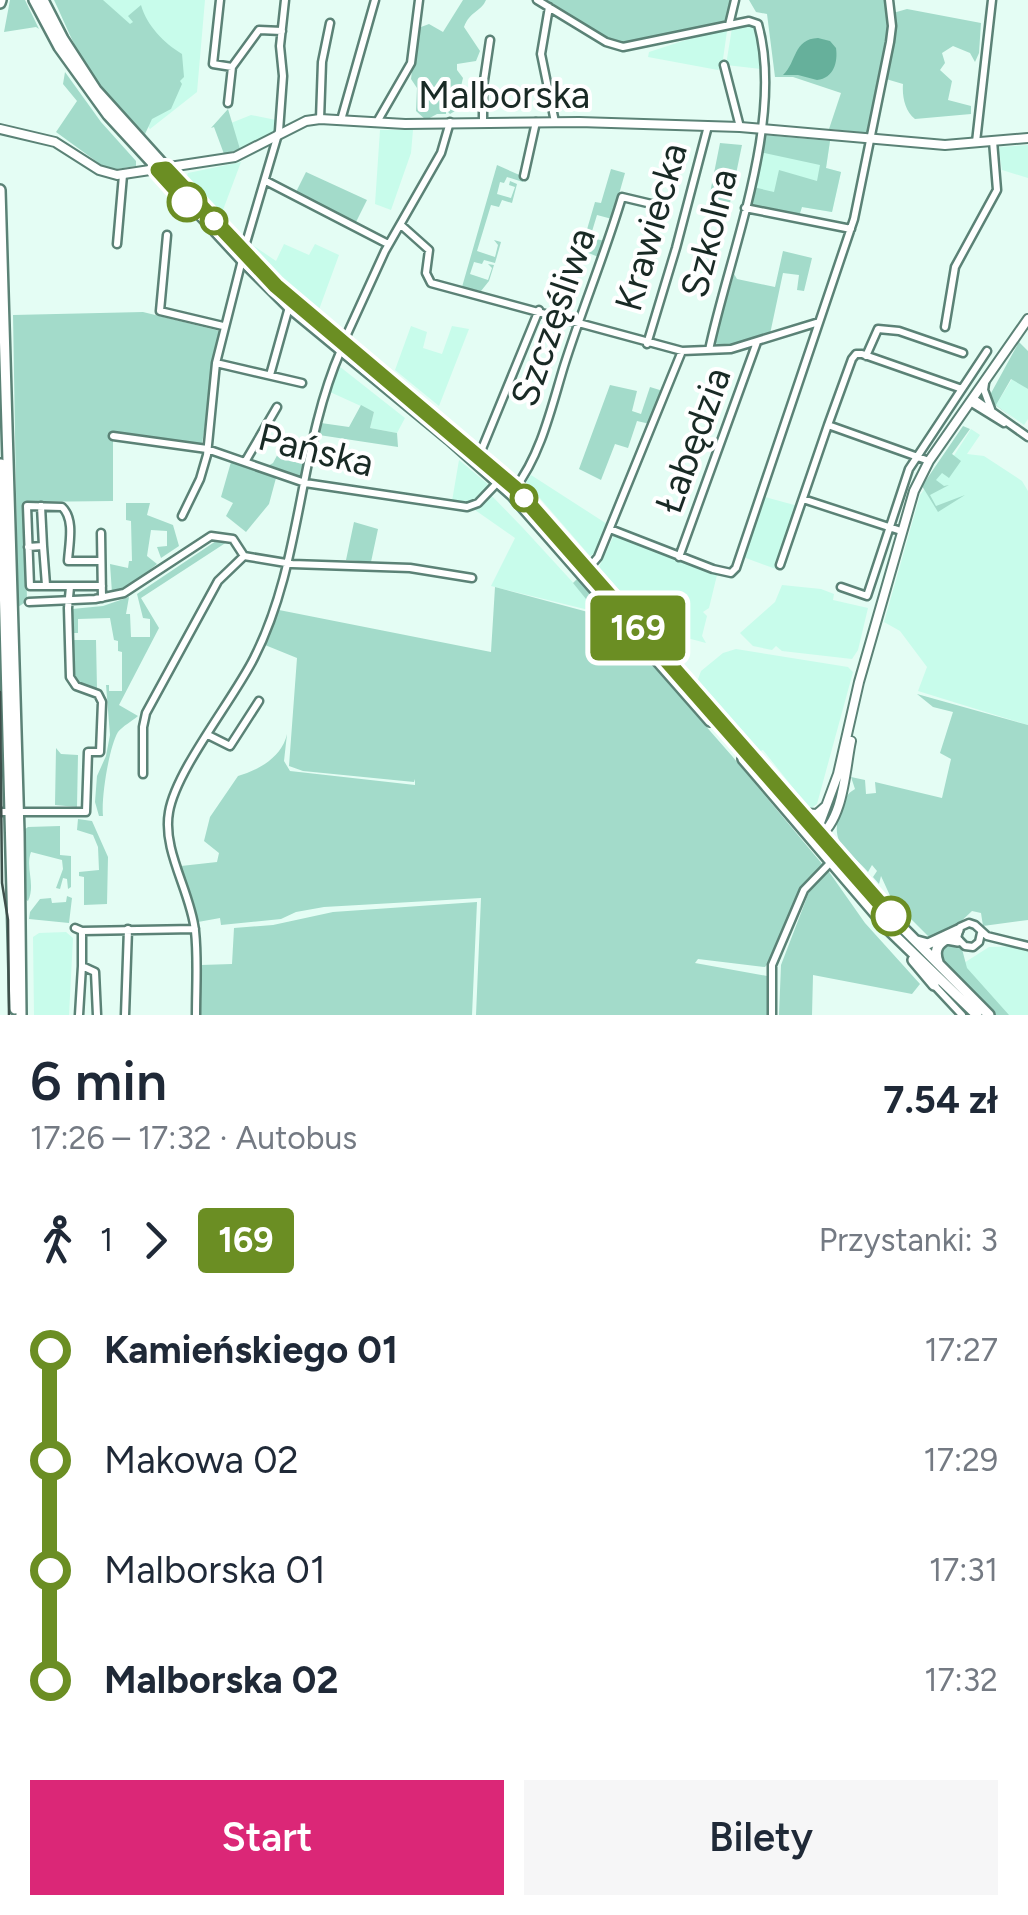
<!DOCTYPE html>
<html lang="pl">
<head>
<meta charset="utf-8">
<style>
	body { margin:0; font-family:Figtree,sans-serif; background:#f6f6f7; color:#1f2937; height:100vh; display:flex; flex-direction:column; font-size:38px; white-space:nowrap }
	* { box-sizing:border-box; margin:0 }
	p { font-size:32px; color:#747a83 }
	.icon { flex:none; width:55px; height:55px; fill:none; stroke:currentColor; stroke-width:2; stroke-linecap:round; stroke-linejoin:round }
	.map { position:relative; height:1015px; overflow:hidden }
	.panel { display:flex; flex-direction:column; background:#fff; flex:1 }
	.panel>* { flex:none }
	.badge { padding:0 20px; border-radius:8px; font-size:35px; line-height:65px }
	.map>.badge { position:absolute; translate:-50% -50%; box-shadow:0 0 0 5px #fff }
	.legs { display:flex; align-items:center; gap:15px; height:110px; padding:0 30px; font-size:32px }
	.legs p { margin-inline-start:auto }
	.overview { display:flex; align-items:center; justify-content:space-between; height:170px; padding:0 30px }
	h1 { font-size:55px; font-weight:600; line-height:75px }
	.primary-button { display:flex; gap:20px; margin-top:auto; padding:20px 30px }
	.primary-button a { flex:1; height:115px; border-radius:0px; background:#db2777; color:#fff; font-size:40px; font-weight:600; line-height:115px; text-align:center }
	.primary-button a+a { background:#f6f6f7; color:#1f2937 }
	ul { padding:0 30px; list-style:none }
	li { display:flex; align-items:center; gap:35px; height:110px; font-size:38px }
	li i { display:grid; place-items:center; width:15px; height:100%; margin:0 12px; background:currentColor }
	li i::after { content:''; width:25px; height:25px; margin:-12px; border:8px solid; border-radius:50%; background:#fff }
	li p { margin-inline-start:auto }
	li:first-child i { background:linear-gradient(#0000 50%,currentColor 0) }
	li:last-child i { background:linear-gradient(currentColor 50%,#0000 0) }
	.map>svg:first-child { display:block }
	.built { fill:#c8fceb }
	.green { fill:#a3dbca }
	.water { fill:#66b09b }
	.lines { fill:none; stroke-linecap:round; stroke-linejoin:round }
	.minor-casing { stroke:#5b8276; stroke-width:11 }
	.tertiary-casing { stroke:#5b8276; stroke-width:12 }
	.secondary-casing { stroke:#5b8276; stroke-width:14 }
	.primary-casing { stroke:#5b8276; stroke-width:14 }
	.minor { stroke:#fff; stroke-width:6 }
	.tertiary { stroke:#fff; stroke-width:8 }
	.secondary { stroke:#fff; stroke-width:9 }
	.primary { stroke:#fff; stroke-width:9 }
	.tram { stroke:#3e504b; stroke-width:2.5 }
	.line-1-casing { stroke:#fff; stroke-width:22 }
	.line-1 { stroke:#6b8e23; stroke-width:15 }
	.stop-1-dot { fill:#fff; stroke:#6b8e23; stroke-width:5 }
	.labels { text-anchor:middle; stroke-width:8; stroke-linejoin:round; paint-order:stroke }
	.street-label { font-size:38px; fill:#192a25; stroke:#fff }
</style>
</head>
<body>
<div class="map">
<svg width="1028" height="1015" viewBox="0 0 1028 1015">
	<rect width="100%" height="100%" fill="#e4fdf4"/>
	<path class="built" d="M63,0h142l-8,92 -47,37 -38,-46z
		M756,26l5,43 -35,-4 6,-37z
		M727,31l-5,35 -4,4 -70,-13 1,-5 49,-16z
		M251,115l25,5v11l-36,18 -9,-26z
		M380,130h33l-2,23 -20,57 -16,-6z
		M764,135l66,6 -4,27 15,4 -9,40 -30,-5 -3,9 -47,-25z
		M1028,145v33l-26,-8 -4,-23z
		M241,162l-21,56 -34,-39 2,-6z
		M248,242l28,19 8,-17 25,11 6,-11 24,11 -22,60 -70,-65z
		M411,326l16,6 -4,16 19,6 10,-28 17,3 -30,77 -44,-36z
		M339,366l66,52 -8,15 -27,-5 4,-16 -44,-20z
		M1012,379l16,10v30l-4,6 -28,-20z
		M971,429l9,6 -13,19 17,2 38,25 6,10v234l-110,-34 9,-24 -27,-36 -16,-9 36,-127 20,-26 4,2z
		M459,460l30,25 -18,18 -19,-2z
		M531,475l76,49 -13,30 -4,2 -64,-74z
		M491,495l32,33 78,85 -110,-27 24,-48 -40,-28z
		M765,497l33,9 -22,63 -33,-12z
		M614,535l103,40 -8,33 -6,4 4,4 -5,20 4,7 -53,-14 -54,-62z
		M782,585l39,4 13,5 -1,6 35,8 -10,42 -6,9 -70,-8 -6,-5 -4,4 -19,-4 -13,-13 35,-31z
		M736,649l112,18 5,5 -36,132 -7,5 -47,-59 -5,2 -61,-70 4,-11 22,-18z
		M66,932l7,6 -4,77h-35l-1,-78 6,-4z
		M1028,946v69h-28l-44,-47 33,-21z"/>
	<path class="green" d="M10,0h15l14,29 -3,-2 -32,5z
		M54,0h49l27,24 3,-2 -5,-6 13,-11c6,21 23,38 41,49l2,23 -4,4 2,3 -11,25 -19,10 -7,15c-17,-18 -40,-38 -56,-63 -14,-22 -24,-48 -35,-71z
		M463,0h23c-5,12 -16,11 -22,27l16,24 -4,10 -19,3v6l6,8 -8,33 -5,3 -4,-4v4h-9l-11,6 -10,-9 1,-23 -6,-9 5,-44 5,-8 8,-3 14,8z
		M547,0h186l-5,21 -95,22 -26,-4z
		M749,0h137c7,44 -9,88 -18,133l-39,-4 12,-36 -48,-16h-18l-8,-63 -11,-2z
		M907,9l74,14 -2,30 -4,9 -5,-9 -17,-7 -11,7 3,10 -5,7 12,11 -4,19 23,6v8l-56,5c-10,-8 -13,-22 -12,-35l-17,-5 8,-46 -1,-20z
		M65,72l36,50 35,39v5l-19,3 -13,-2 -48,-35 21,-31 -14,-17z
		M228,109l12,40 -16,5 -10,-27 -3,1z
		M764,135l66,6 -4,27 15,4 -9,40 -30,-5 -3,9 -50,-10 4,-19 21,5 5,-22 38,11 3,-16 -60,-13z
		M720,143l22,2 -13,63 -14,-2 -3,8 -6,-1z
		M497,165l27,12 -1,5 -16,-5 -3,6 -4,-1 -3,12 14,4 4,-11 -6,-2 1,-4 7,3 -5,19 -10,-3 -3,7 -8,-2 -14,46 18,6 3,-12 -4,-5 7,2 -6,21 -11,-3 -2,4 -8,-2 -4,12 18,6 4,-12 -4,-4 6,1 -5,16 -8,10 -19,-4z
		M611,169l14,4 -13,46 -15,-4 -7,23 16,3 -5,17 -20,-8 14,-48 6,1z
		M306,172l61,28 -12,24 -60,-30z
		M783,251l29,7 -8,33 -7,-1 2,-15 -16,-2 -13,61 -43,13 -13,-4 20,-69 3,5 38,8z
		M143,312l77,19 -18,113 -89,-11v68l-88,1 2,99 -9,6 -5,-292z
		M1019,342l9,9v38l-17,-10 -15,26 22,17 -24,-18 -4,-9z
		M610,385l27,6 -5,20 9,3 9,-27 13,4 -13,33 -13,-3 -9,27 -13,-4 -14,36 -22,-11z
		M361,405l13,7 -4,16 27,5 1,14 -79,-12 2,-12 28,4z
		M963,426l7,3 -18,25 9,7 -12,17 -7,-5 -6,7 8,6 5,-1 -19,10 6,11 29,-11 -27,17 -16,-26z
		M287,437l23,9 -10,32 -34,-11 7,-4z
		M231,462l45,16 -7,26 -23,28 -20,-16 7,-13 -12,-6z
		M126,503h24l-3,12 26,10 6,21 -18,12 -4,-11 10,-1v-15l-16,-1 -4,26 10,8 -27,22 -18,7 -2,-29 18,4 1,-7h3l-1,-40 -5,-1z
		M354,522l24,7 -7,33 -25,-2z
		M216,541l11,1 -86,56 18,30 -40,77 19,11c-6,5 -15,10 -20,16 -9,15 -17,66 -15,84h-4l-4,-14 2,-26 9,-20 4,-21 -4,-50h3v6h13v-39l-4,-1v-10l-4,-1 -4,-22 -32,1v14h-6v-24l31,-3 26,-9 -3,17h4l1,23h19v-18l-7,-1 -6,-24z
		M577,579l155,177 91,109 -23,27 -23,61 -12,14 -67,-8 -3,4 72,13 3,39h-294l5,-117 -157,9 -28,5 -15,7 -60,6 -1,-7 -22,4 -17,-56 36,-4 2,-9 -15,-12 6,-24 28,-41c21,-6 44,-19 49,-42l-3,27 6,10 125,14v-6l-1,3 -111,-11 -14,-5 8,-108 -32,-13 14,-35 212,42 4,-65 104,28 -26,-32z
		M70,640h26l1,49 -24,-9z
		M917,694l111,31v195l-45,6 -2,-13 -9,-2 -19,18 -24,8 -37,-37 -11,-24 -2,8 -6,-7 4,-6 -5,-6 -4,7c-21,-24 -40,-27 -27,-63 4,-10 5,-15 14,-20l-4,-12 14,3 1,14 10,-1 -1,-11 67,16 9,-39 -11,-6 13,-41 -20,-5z
		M56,748l5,6 17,1 -1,52 -22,-2z
		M78,819l14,2 16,36 -1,47 -23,1v-28l-5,-1v-4l20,-2 -1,-23 -5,-12 -16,-5z
		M60,826v29l11,1v31l-3,2 -1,-10 -4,-1 -3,11 -4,-1 7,-19 -1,-9 -31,-8c-6,16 5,32 -3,49l-3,-2 -1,-69 4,-3z
		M827,869l38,54 55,61 -8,10 -99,-19 -1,40h-33l2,-50 28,-73z
		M67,896l5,2 -3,25 -40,-4 1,-7 10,-13 11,-1 1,5 14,-1z
		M477,902l-5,113h-271v-50l31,-1 2,-36 39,-3 60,-13z
		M954,942l8,7 5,19 42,47h-16l-52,-53 -3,-6 4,-13z"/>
	<path class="water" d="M818,38l12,3 6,7c2,14 -2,30 -19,32l-19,-5h-15c14,-13 10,-36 35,-37z"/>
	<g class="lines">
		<defs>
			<path id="minor" d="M220,0l-7,64 19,3
				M537,0l69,42 17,5 126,-26 9,3c27,97 -29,231 -49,326
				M549,7l-8,47 14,68
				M729,25l6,-25
				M724,65l16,62
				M228,103l4,-36 27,-37 23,1
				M320,119l2,-57 8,-39
				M341,120l34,-120
				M483,121v-34l7,-47
				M377,122l34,-59 8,-63
				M976,142l16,-142
				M524,176l12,-54
				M266,181l122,63
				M745,208l106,21
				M401,225l28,25 -3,23 5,10 251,68 49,-2 88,-27
				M167,235l-7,76 63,15
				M117,244l6,-69
				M243,253l36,-122 4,-55 -3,-30 5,-46
				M945,327l10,-60 42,-77 -4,-49
				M343,343l42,-92 56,-98 9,-31
				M647,344l29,-96 32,-122
				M866,356l12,-27 21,2 64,22
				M216,363l86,20
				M270,375l19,-68
				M985,383l-1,7 7,19
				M973,398l55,39
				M970,402l34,21
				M113,436l94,13 98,34 162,24 11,-4 20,-21
				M479,456l60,-146
				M929,461l-101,-36 24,-66 4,-5h6l100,35
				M245,462l32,-55
				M515,488c26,-33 37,-83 49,-122 18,-57 41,-112 58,-169l38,9
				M803,499l98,32
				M182,516l18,-37 7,-24 9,-92 26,-103
				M610,529l103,40 18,4 5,-5 118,-349 36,-177 2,-16 -3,-26
				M101,533l1,65
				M43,546l3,39
				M28,547l15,-1 -2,-40
				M244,556l48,8 118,4 62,10
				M679,557l78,-215
				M101,561h-33c1,-17 7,-42 -6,-54l-35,-1 3,80h72
				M780,565l48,-140
				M587,570l11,-13 84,-206
				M841,587l26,9 42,-127 78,-118
				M29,602l66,-3 29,-6 87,-57 22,3 11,17
				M208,735l22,11 29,-45
				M143,774v-47l3,-14 72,-132 26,-25
				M0,812h86l2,-60h12l2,-50 -4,-8 -22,-8 -6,-9 -2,-69 2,-21
				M75,928l7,3 113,-2
				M82,931v35
				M981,933l-2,9 -6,5 -8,-1 -8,-8 3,-11 9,-4 6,2 12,11 41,10
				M934,985l28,30
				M79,1015l3,-49 13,6 2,43
				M125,1015l3,-86
				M196,1015c0,-28 2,-57 -1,-84 -4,-39 -33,-80 -26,-119 7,-42 64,-112 85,-154 49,-96 44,-210 87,-308
				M772,1015v-50l32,-75 28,-29"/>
			<path id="tertiary" d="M0,129l55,13 44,28 18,5 118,-18 71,-36 14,-2 85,5 174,-2 161,5 205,18 83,-7
				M801,813l16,1 9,-8
				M815,836l23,-62 21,-92 55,-191 15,-30 99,-142
				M817,838c27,-17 28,-69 34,-97"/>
			<path id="secondary" d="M0,3l1,-3
				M0,190l19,643 2,182
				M1,464l14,545"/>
			<path id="primary" d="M34,0l25,47 49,68 134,145 47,47 160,132 63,56 198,226
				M43,0l20,39 33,51 147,163 53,51 219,184 377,429 97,98
				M743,759l147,172 87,84
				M917,941l11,3 30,-14
				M913,960l21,25
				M938,962c-4,-11 -1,-18 9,-23l11,2"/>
		</defs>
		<use href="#minor" class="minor-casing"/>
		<use href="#tertiary" class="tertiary-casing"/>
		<use href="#secondary" class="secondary-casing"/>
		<use href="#primary" class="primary-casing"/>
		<use href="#minor" class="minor"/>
		<use href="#tertiary" class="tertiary"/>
		<use href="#secondary" class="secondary"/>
		<use href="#primary" class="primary"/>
		<path class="tram" d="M0,692l2,191 6,37 1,95"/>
	</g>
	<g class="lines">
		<defs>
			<path id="line-1" d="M187,202l-29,-32 8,-1 110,117 239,202 376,428"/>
		</defs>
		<use href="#line-1" class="line-1-casing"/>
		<use href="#line-1" class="line-1"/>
	</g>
	<g class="stop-1-dot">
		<circle cx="187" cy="202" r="18"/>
		<circle cx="214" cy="221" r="12"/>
		<circle cx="524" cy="498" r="12"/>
		<circle cx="891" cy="916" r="18"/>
	</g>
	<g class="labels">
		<g class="street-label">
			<text x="504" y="108">Malborska</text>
			<text transform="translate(651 227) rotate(-74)" y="13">Krawiecka</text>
			<text transform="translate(709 233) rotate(-76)" y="13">Szkolna</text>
			<text transform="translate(553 317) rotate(-71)" y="13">Szczęśliwa</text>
			<text transform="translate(693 440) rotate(-70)" y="13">Łabędzia</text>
			<text transform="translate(316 450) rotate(14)" y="13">Pańska</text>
		</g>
	</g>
</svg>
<b class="badge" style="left:638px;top:628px;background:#6b8e23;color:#fff">169</b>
</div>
<section class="panel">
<div class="overview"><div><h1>6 min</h1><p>17:26 – 17:32 · Autobus</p></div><b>7.54 zł</b></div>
<div class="legs"><svg class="icon" aria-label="walk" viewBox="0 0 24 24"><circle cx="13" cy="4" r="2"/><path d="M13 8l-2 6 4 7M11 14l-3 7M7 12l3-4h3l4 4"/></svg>1<svg class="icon" aria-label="forward" viewBox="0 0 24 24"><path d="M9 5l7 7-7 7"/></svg><b class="badge" style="background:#6b8e23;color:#fff">169</b><p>Przystanki: 3</p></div>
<ul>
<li><i style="color:#6b8e23"></i><b>Kamieńskiego 01</b><p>17:27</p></li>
<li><i style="color:#6b8e23"></i><span>Makowa 02</span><p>17:29</p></li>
<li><i style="color:#6b8e23"></i><span>Malborska 01</span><p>17:31</p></li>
<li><i style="color:#6b8e23"></i><b>Malborska 02</b><p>17:32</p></li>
</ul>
<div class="primary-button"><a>Start</a><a>Bilety</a></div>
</section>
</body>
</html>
